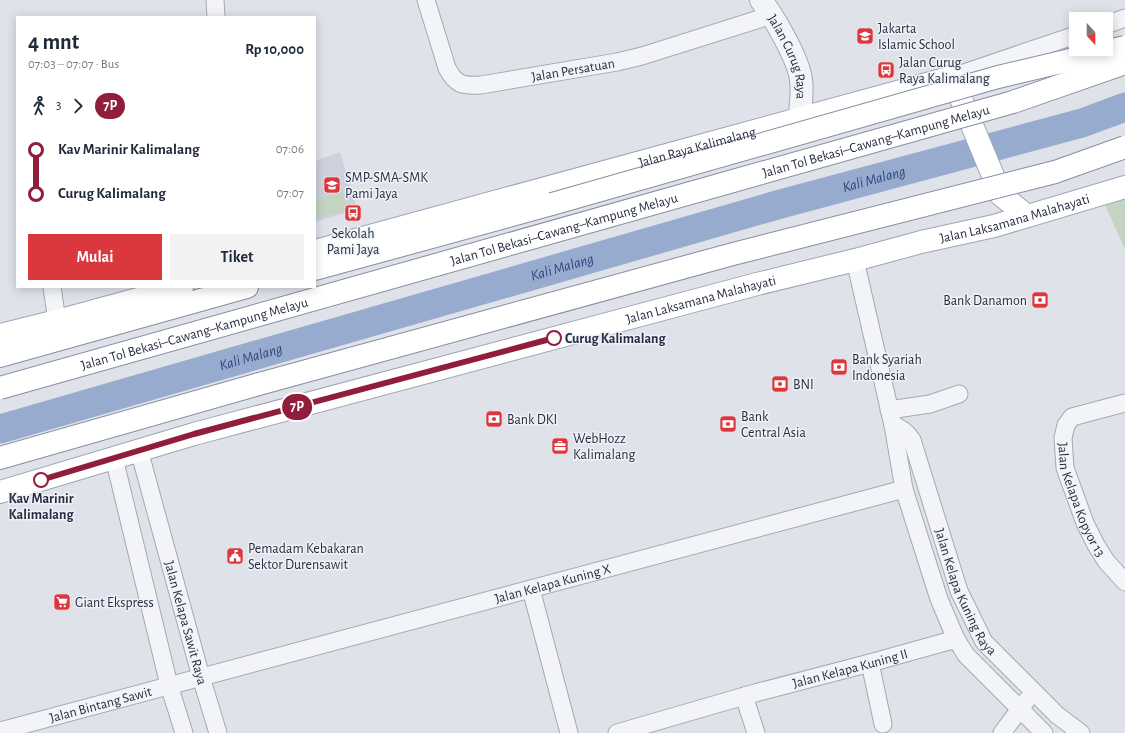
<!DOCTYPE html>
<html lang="id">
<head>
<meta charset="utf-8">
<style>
	body { margin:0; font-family:"Alegreya Sans",sans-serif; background:#f2f2f3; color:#1f2937; height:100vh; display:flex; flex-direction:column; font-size:15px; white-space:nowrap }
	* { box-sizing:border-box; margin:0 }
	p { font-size:13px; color:#747a83 }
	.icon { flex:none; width:22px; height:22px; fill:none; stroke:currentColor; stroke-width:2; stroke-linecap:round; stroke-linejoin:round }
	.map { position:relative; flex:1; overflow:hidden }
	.panel { position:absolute; left:16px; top:16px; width:300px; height:272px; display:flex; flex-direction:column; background:#fff; border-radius:0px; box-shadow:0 2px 10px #0003 }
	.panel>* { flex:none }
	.badge { padding:0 8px; border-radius:13px; font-size:14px; line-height:26px }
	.needle { width:26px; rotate:159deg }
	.tools { position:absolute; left:1069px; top:12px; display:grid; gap:8px }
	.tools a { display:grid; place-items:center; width:44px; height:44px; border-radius:0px; background:#fff; box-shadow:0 2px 10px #0003; font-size:20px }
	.map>.badge { position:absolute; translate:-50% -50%; box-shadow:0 0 0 2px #fff }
	.legs { display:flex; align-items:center; gap:6px; height:44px; padding:0 12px; font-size:13px }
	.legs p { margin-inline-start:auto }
	.headline { display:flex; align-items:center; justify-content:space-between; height:68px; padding:0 12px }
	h1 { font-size:22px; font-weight:700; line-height:30px }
	.button { display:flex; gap:8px; margin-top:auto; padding:8px 12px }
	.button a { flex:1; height:46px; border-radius:0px; background:#db383e; color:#fff; font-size:16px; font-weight:700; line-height:46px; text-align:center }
	.button a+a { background:#f2f2f3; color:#1f2937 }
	ul { padding:0 12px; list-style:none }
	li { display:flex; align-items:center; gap:14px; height:44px; font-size:15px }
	li i { display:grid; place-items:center; width:6px; height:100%; margin:0 5px; background:currentColor }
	li i::after { content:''; width:10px; height:10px; margin:-5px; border:3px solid; border-radius:50%; background:#fff }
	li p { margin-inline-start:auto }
	li:first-child i { background:linear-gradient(#0000 50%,currentColor 0) }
	li:last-child i { background:linear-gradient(currentColor 50%,#0000 0) }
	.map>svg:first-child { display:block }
	.built { fill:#cdd1dc }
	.green { fill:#c3d5c0 }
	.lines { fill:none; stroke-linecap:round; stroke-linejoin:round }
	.river { stroke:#97abce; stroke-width:29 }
	.minor-casing { stroke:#a5a8b5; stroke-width:19 }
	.tertiary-casing { stroke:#a5a8b5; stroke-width:24 }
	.primary-casing { stroke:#9ea5b7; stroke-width:24 }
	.motorway-casing { stroke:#858da2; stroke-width:24 }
	.minor { stroke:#f3f4f8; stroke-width:17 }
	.tertiary { stroke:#f3f4f8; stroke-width:22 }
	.primary { stroke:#fff; stroke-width:22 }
	.motorway { stroke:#fff; stroke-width:22 }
	.motorway-bridge-casing { stroke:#858da2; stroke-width:24; stroke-linecap:butt }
	.motorway-bridge { stroke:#fff; stroke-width:22 }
	.line-1-casing { stroke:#fff; stroke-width:9 }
	.line-1 { stroke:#901d3c; stroke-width:6 }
	.stop-1-dot { fill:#fff; stroke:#901d3c; stroke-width:2 }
	.labels { text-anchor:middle; stroke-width:3; stroke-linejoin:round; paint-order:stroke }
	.poi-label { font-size:14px; fill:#272e43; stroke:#eff2f7; text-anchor:start }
	.street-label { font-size:14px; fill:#272e43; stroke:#eff2f7 }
	.stop-label { font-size:14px; font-weight:bold; fill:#272e43; stroke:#eff2f7; text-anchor:start }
	.water-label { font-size:15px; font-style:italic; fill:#2d467b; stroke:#eff2f7 }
</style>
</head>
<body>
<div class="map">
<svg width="1125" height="733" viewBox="0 0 1125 733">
	<rect width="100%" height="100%" fill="#e0e2ea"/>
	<path class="built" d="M340,152l17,57 -42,13v-61z"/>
	<path class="green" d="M1125,185v62h-1l-24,-53z
		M342,192l6,17 -33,10v-19z"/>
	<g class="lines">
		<path class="river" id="s1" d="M0,429l777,-224 305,-82 43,-16"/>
		<defs>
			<g id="minor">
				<path d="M215,0l1,17"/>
				<path id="s2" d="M426,0l21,68c9,17 15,18 34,17l136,-23 25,-6 130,-41"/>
				<path d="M1106,25l19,-7"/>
				<path d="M952,77l124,-42"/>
				<path d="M855,260l38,165 11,64 35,110 17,40 10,16 78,78"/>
				<path d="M52,287l5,34"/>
				<path id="s3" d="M1125,403l-53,14 -6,8 -3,13 2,30 20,55 11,22 10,16 19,21"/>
				<path d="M889,410l41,-6 29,-10"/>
				<path id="s4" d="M893,425c9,4 14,7 19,15l47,151 25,51 73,73 24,18"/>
				<path id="s5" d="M139,450l62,227 17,56"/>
				<path d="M114,458l55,227 15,48"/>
				<path d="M531,589l38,144"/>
				<path d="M870,663l13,61"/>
				<path d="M744,696l12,37"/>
				<path id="s6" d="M0,731l904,-242"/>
				<path id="s7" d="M617,733l138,-40 115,-30 86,-24"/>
				<path d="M1002,733l24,-32"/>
			</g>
			<g id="tertiary">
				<path id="s8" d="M761,0c13,17 38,60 40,80 2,12 -1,25 -1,38"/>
			</g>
			<g id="primary">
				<path id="s9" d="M315,251l637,-174 49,118 26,21"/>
				<path d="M0,335l57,-14 125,-34"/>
				<path id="s10" d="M0,492l194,-58 563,-150 98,-24 66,-18 73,-16 131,-39"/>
			</g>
			<path id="motorway" d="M315,269l237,-65
				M0,356l247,-69
				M0,458l259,-74"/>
		</defs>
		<use href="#minor" class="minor-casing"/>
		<use href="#tertiary" class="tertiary-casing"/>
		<use href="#primary" class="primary-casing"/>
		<use href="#motorway" class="motorway-casing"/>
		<use href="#minor" class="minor"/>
		<use href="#tertiary" class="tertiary"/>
		<use href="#primary" class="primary"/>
		<use href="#motorway" class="motorway"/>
		<defs>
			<g id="motorway-bridge">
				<path d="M552,204l446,-127 127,-30"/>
				<path d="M259,384l474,-130 322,-82 70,-25"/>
				<path id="s11" d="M0,388l1013,-286 112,-39"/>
			</g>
		</defs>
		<use href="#motorway-bridge" class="motorway-bridge-casing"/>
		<use href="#motorway-bridge" class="motorway-bridge"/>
	</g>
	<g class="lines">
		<defs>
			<path id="line-1" d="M41,480l153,-46 360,-96"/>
		</defs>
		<use href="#line-1" class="line-1-casing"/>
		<use href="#line-1" class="line-1"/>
	</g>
	<defs>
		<symbol id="school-square" viewBox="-11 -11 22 22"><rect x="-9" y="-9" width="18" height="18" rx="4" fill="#db383e" stroke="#eff2f7"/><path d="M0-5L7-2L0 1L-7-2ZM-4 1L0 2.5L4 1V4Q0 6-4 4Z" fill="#fff"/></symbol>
		<symbol id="bus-square" viewBox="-11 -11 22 22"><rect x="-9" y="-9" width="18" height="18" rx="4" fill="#db383e" stroke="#eff2f7"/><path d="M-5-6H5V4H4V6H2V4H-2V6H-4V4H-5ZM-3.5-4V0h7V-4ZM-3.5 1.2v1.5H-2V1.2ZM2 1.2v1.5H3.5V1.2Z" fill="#fff"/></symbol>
		<symbol id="bank-square" viewBox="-11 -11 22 22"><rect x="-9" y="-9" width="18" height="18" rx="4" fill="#db383e" stroke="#eff2f7"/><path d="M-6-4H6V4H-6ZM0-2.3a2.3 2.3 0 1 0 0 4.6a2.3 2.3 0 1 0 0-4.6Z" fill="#fff"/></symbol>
		<symbol id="office-square" viewBox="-11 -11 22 22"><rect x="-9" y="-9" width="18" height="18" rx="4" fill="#db383e" stroke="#eff2f7"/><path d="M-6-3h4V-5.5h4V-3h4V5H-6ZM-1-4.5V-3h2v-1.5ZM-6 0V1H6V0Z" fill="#fff"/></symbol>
		<symbol id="civic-square" viewBox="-11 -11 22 22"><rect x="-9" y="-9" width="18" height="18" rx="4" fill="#db383e" stroke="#eff2f7"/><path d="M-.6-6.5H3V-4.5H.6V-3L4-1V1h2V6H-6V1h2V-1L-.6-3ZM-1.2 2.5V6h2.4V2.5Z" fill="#fff"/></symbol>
		<symbol id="supermarket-square" viewBox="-11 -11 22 22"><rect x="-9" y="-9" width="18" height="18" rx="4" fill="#db383e" stroke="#eff2f7"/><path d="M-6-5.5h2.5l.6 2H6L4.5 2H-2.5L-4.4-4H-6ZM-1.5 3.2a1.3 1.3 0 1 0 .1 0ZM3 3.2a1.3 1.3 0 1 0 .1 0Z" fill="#fff"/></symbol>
	</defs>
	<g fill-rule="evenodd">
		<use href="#school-square" x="855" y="26" width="20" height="20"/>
		<use href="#bus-square" x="876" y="60" width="20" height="20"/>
		<use href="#school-square" x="322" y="175" width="20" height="20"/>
		<use href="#bus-square" x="343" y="203" width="20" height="20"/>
		<use href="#bank-square" x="1030" y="290" width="20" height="20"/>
		<use href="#bank-square" x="829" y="357" width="20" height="20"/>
		<use href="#bank-square" x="770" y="374" width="20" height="20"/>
		<use href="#bank-square" x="484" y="409" width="20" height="20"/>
		<use href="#bank-square" x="718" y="414" width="20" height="20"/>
		<use href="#office-square" x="550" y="436" width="20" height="20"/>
		<use href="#civic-square" x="225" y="546" width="20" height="20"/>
		<use href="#supermarket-square" x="52" y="592" width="20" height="20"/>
	</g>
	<g class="stop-1-dot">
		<circle cx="554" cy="338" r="7"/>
		<circle cx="41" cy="480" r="7"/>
	</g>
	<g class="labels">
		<g class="poi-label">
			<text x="878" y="33">Jakarta<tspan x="878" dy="16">Islamic School</tspan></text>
			<text x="899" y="67">Jalan Curug<tspan x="899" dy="16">Raya Kalimalang</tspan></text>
			<text x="345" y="182">SMP-SMA-SMK<tspan x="345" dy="16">Pami Jaya</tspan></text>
			<text x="353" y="238" text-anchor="middle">Sekolah<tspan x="353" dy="16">Pami Jaya</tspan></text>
			<text x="1027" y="305" text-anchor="end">Bank Danamon</text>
			<text x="852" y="364">Bank Syariah<tspan x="852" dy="16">Indonesia</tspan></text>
			<text x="793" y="389">BNI</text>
			<text x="741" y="421">Bank<tspan x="741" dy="16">Central Asia</tspan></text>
			<text x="507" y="424">Bank DKI</text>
			<text x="573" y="443">WebHozz<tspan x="573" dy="16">Kalimalang</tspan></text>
			<text x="248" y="553">Pemadam Kebakaran<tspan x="248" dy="16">Sektor Durensawit</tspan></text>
			<text x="75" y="607">Giant Ekspress</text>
		</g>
		<g class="street-label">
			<text dy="5" stroke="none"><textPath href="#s8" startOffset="64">Jalan Curug Raya</textPath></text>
			<text dy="5" stroke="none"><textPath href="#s2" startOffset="206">Jalan Persatuan</textPath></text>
			<text dy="5" stroke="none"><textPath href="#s11" startOffset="910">Jalan Tol Bekasi–Cawang–Kampung Melayu</textPath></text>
			<text dy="5" stroke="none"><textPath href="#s9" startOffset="396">Jalan Raya Kalimalang</textPath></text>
			<text dy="5" stroke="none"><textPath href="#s10" startOffset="1051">Jalan Laksamana Malahayati</textPath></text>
			<text dy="5" stroke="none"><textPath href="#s11" startOffset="586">Jalan Tol Bekasi–Cawang–Kampung Melayu</textPath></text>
			<text dy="5" stroke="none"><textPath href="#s10" startOffset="727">Jalan Laksamana Malahayati</textPath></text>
			<text dy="5" stroke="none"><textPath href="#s11" startOffset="202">Jalan Tol Bekasi–Cawang–Kampung Melayu</textPath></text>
			<text dy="5" stroke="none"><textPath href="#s3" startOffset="143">Jalan Kelapa Kopyor 13</textPath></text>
			<text dy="5" stroke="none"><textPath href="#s6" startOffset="572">Jalan Kelapa Kuning X</textPath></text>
			<text dy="5" stroke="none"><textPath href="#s4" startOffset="186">Jalan Kelapa Kuning Raya</textPath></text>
			<text dy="5" stroke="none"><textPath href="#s5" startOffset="179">Jalan Kelapa Sawit Raya</textPath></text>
			<text dy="5" stroke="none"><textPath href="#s7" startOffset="242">Jalan Kelapa Kuning II</textPath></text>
			<text dy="5" stroke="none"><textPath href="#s6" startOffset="104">Jalan Bintang Sawit</textPath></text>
		</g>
		<g class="stop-label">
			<text x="565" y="343">Curug Kalimalang</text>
			<text x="41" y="503" text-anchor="middle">Kav Marinir<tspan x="41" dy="16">Kalimalang</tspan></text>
		</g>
		<g class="water-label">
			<text dy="5" stroke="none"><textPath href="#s1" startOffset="909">Kali Malang</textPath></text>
			<text dy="5" stroke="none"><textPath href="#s1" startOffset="585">Kali Malang</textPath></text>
			<text dy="5" stroke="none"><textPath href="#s1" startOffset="261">Kali Malang</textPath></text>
		</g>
	</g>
</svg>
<div class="tools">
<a><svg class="needle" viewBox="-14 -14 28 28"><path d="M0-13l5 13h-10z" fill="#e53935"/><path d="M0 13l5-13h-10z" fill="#747a83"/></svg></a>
</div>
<b class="badge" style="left:297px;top:407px;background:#901d3c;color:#fff">7P</b>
<section class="panel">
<div class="headline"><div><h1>4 mnt</h1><p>07:03 – 07:07 · Bus</p></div><b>Rp 10,000</b></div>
<div class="legs"><svg class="icon" aria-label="walk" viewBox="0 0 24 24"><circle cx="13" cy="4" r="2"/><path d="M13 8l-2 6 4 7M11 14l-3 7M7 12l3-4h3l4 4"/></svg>3<svg class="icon" aria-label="forward" viewBox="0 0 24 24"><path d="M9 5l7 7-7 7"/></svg><b class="badge" style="background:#901d3c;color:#fff">7P</b></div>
<ul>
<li><i style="color:#901d3c"></i><b>Kav Marinir Kalimalang</b><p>07:06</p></li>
<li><i style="color:#901d3c"></i><b>Curug Kalimalang</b><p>07:07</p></li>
</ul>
<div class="button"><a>Mulai</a><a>Tiket</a></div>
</section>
</div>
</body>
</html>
